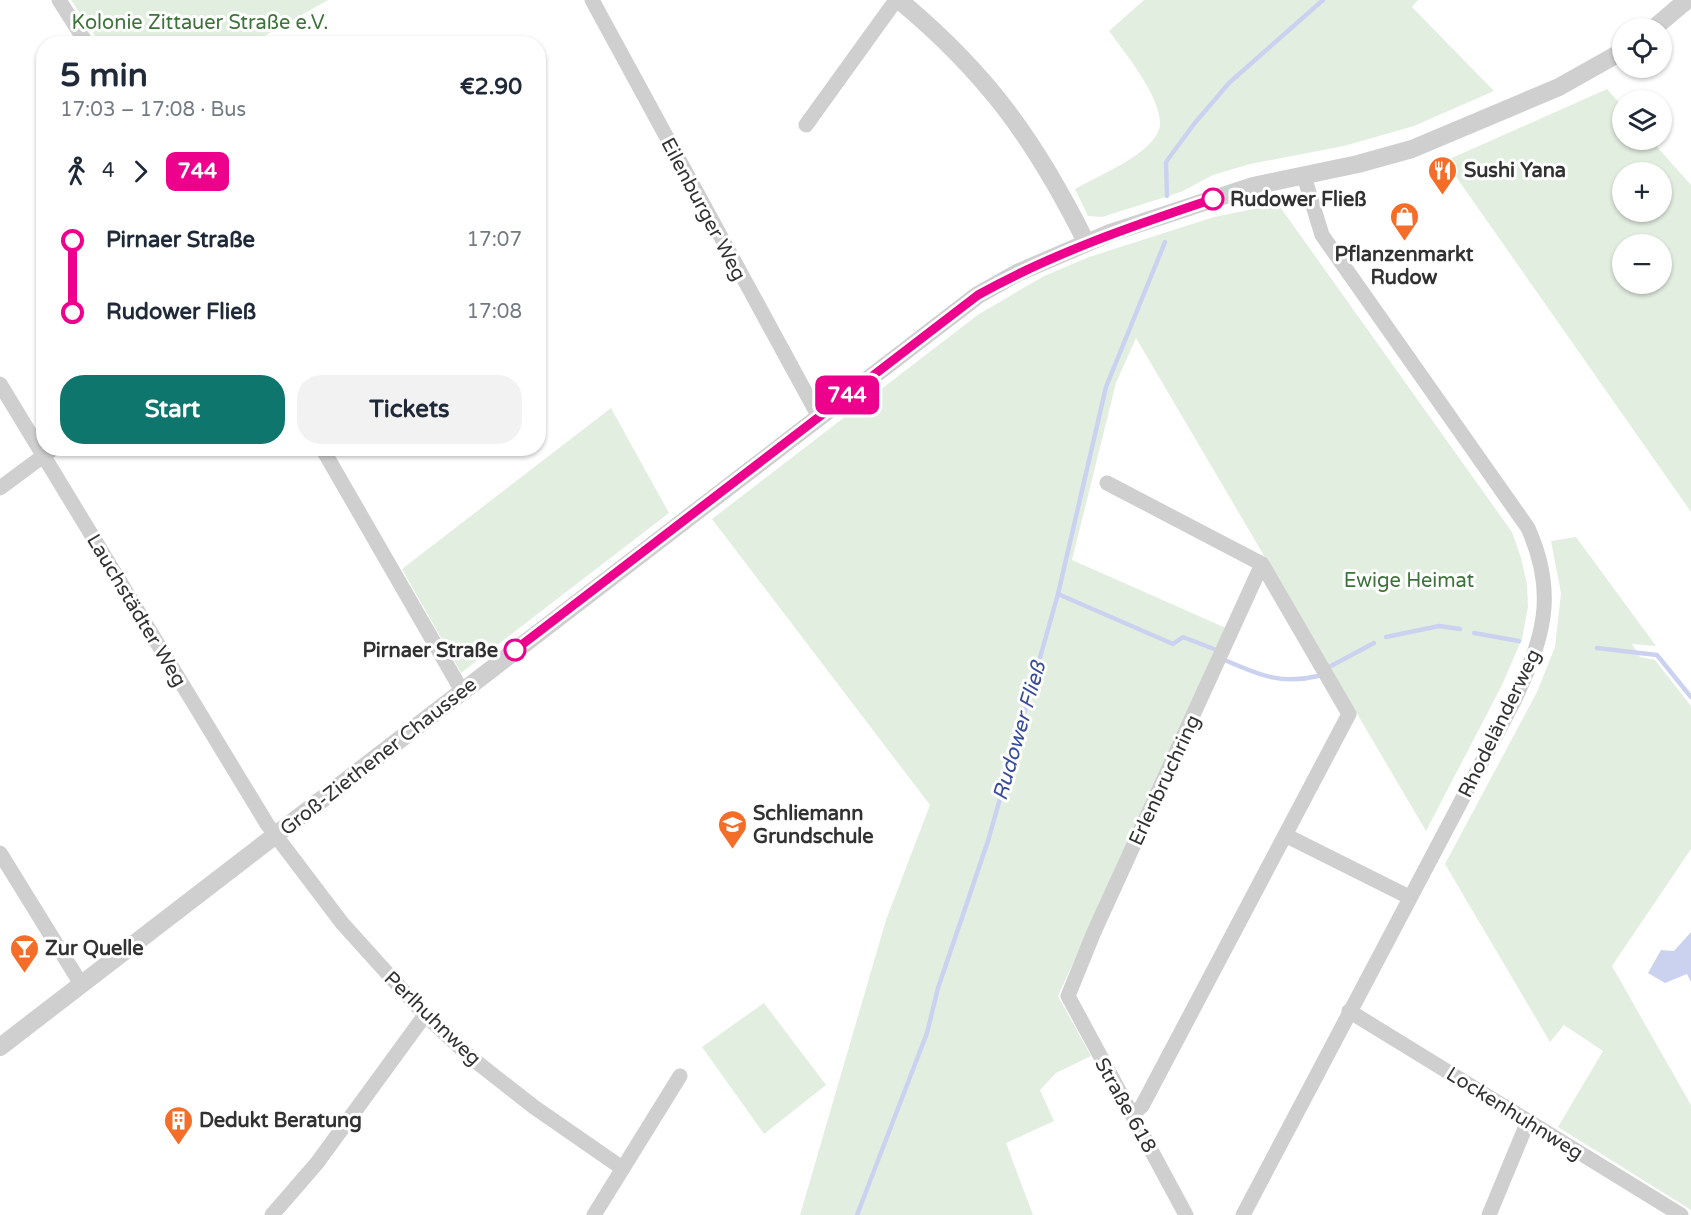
<!DOCTYPE html>
<html lang="en">
<head>
<meta charset="utf-8">
<style>
	body { margin:0; font-family:"Varela Round",sans-serif; background:#f2f2f3; color:#1f2937; height:100vh; display:flex; flex-direction:column; font-size:22px; white-space:nowrap }
	* { box-sizing:border-box; margin:0 }
	p { font-size:20px; color:#747a83 }
	.icon { flex:none; width:33px; height:33px; fill:none; stroke:currentColor; stroke-width:2; stroke-linecap:round; stroke-linejoin:round }
	.map { position:relative; flex:1; overflow:hidden }
	.panel { position:absolute; left:36px; top:36px; width:510px; height:420px; display:flex; flex-direction:column; background:#fff; border-radius:24px; box-shadow:0 2px 4px #0004 }
	.panel>* { flex:none }
	.badge { padding:0 12px; border-radius:9px; font-size:21px; line-height:39px }
	.tools { position:absolute; left:1612px; top:18px; display:grid; gap:12px }
	.tools a { display:grid; place-items:center; width:60px; height:60px; border-radius:50%; background:#fff; box-shadow:0 2px 4px #0004; font-size:30px }
	.map>.badge { position:absolute; translate:-50% -50%; box-shadow:0 0 0 3px #fff }
	.legs { display:flex; align-items:center; gap:9px; height:66px; padding:0 24px; font-size:20px }
	.legs p { margin-inline-start:auto }
	.overview { display:flex; align-items:center; justify-content:space-between; height:102px; padding:0 24px }
	h1 { font-size:33px; font-weight:700; line-height:45px }
	.action { display:flex; gap:12px; margin-top:auto; padding:12px 24px }
	.action a { flex:1; height:69px; border-radius:24px; background:#0f766e; color:#fff; font-size:24px; font-weight:700; line-height:69px; text-align:center }
	.action a+a { background:#f2f2f3; color:#1f2937 }
	ul { padding:0 24px; list-style:none }
	li { display:flex; align-items:center; gap:21px; height:72px; font-size:22px }
	li i { display:grid; place-items:center; width:9px; height:100%; margin:0 8px; background:currentColor }
	li i::after { content:''; width:15px; height:15px; margin:-8px; border:4px solid; border-radius:50%; background:#fff }
	li p { margin-inline-start:auto }
	li:first-child i { background:linear-gradient(#0000 50%,currentColor 0) }
	li:last-child i { background:linear-gradient(currentColor 50%,#0000 0) }
	.map>svg:first-child { display:block }
	.green { fill:#e2efe0; fill-rule:evenodd }
	.water { fill:#cbd2f0 }
	.lines { fill:none; stroke-linecap:round; stroke-linejoin:round }
	.stream { stroke:#cbd2f0; stroke-width:4.5 }
	.minor { stroke:#cfcfcf; stroke-width:15 }
	.tertiary { stroke:#cfcfcf; stroke-width:18 }
	.line-1-casing { stroke:#fff; stroke-width:14 }
	.line-1 { stroke:#ec008c; stroke-width:9 }
	.stop-1-dot { fill:#fff; stroke:#ec008c; stroke-width:3 }
	.labels { text-anchor:middle; stroke-width:6; stroke-linejoin:round; paint-order:stroke }
	.park-label { font-size:20px; fill:#3d733a; stroke:#fff }
	.poi-label { font-size:20px; font-weight:bold; fill:#323232; stroke:#fff; text-anchor:start }
	.stop-label { font-size:20px; font-weight:bold; fill:#323232; stroke:#fff; text-anchor:start }
	.street-label { font-size:20px; fill:#323232; stroke:#fff }
	.water-label { font-size:21px; font-style:italic; fill:#374c9d; stroke:#fff }
</style>
</head>
<body>
<div class="map">
<svg width="1691" height="1215" viewBox="0 0 1691 1215">
	<rect width="100%" height="100%" fill="#fff"/>
	<path class="green" d="M71,0h257l-76,43h-152z
		M1144,0h274l-6,7 82,84 -80,35 -70,20 -94,18 -37,11 -32,17 -79,25 -14,-1 -13,-27c23,-13 72,-33 83,-57 12,-25 -34,-80 -49,-101z
		M1607,89l16,18v33h28l40,45v327l-246,-351zM1623,172h39v40h-39zM1623,244h39v40h-39z
		M1278,204l234,328 9,26 6,26 1,23 -6,32 -21,48 -75,144 -290,-493 -20,45 -44,177 154,68 -168,368 33,60 -35,17 -16,17 14,31 -48,22 27,72h-233l86,-295 44,-115 -218,-286 267,-205 65,-38 45,-19 125,-40z
		M611,408l58,105 -208,160 -59,-104z
		M1576,537l80,109 -24,-2 8,13 15,3 36,46v143l-79,117 79,139v105l-133,-83 45,-76 -39,-26 -14,17 -105,-178 92,-172 18,-45 6,-54 -10,-52z
		M764,1003l62,82 -62,49 -62,-87z"/>
	<path class="water" d="M1691,932v50l-4,-8 -22,9 -17,-10 13,-23 13,1z"/>
	<g class="lines">
		<path class="stream" d="M1167,196l-1,-34 28,-38 35,-41 94,-83
			M1058,594l115,50 10,-7 31,12
			M1474,633l45,8
			M1386,637l53,-11 21,3
			M1597,648l60,7 34,42
			M1227,661c32,14 55,24 91,15
			M1329,667l45,-24
			M857,1215l70,-182 11,-45 50,-147 70,-247 48,-207 59,-145"/>
		<path class="minor" d="M59,0l28,44
			M592,0l227,417
			M806,125l90,-125
			M0,384l267,440 75,99 83,92 44,41 65,51 88,61
			M322,448l140,243
			M1107,483l155,81 87,150 -207,392 -10,9
			M0,488l54,-40
			M1285,835l124,62
			M0,853l81,131
			M1349,1011l332,204
			M272,1215l45,-52 108,-148
			M594,1215l86,-139
			M1186,1215l-118,-219 26,-64 168,-368
			M1243,1215l271,-514c29,-62 44,-106 14,-173l-206,-293 -18,-59
			M1489,1215l39,-94"/>
		<path class="tertiary" d="M899,0c88,73 136,140 187,242
			M1654,28l33,-28
			M0,1047l978,-752 39,-22 93,-40 143,-47 105,-22 54,-15 147,-62 64,-36"/>
	</g>
	<g class="lines">
		<defs>
			<path id="line-1" d="M515,650l463,-355c75,-42 154,-69 235,-96"/>
		</defs>
		<use href="#line-1" class="line-1-casing"/>
		<use href="#line-1" class="line-1"/>
	</g>
	<defs>
		<symbol id="restaurant-pin" viewBox="-11 -11 22 30"><path d="M0 17L-7.5 6A9.5 9.5 0 1 1 7.5 6Z" fill="#f46e29" stroke="#fff"/><path d="M-5-6h1v4h1v-4h1v4h1v-4h1v5L-1.5 .5V6h-2V.5L-5-1ZM5-6V6H3V1.5H1.5Q1.5-4 5-6Z" fill="#fff"/></symbol>
		<symbol id="shop-pin" viewBox="-11 -11 22 30"><path d="M0 17L-7.5 6A9.5 9.5 0 1 1 7.5 6Z" fill="#f46e29" stroke="#fff"/><path d="M-5-2.5h2.3a2.7 3.5 0 0 1 5.4 0H5L5.5 6h-11ZM-1.5-2.5h3a1.5 2.3 0 0 0-3 0Z" fill="#fff"/></symbol>
		<symbol id="school-pin" viewBox="-11 -11 22 30"><path d="M0 17L-7.5 6A9.5 9.5 0 1 1 7.5 6Z" fill="#f46e29" stroke="#fff"/><path d="M0-5L7-2L0 1L-7-2ZM-4 1L0 2.5L4 1V4Q0 6-4 4Z" fill="#fff"/></symbol>
		<symbol id="bar-pin" viewBox="-11 -11 22 30"><path d="M0 17L-7.5 6A9.5 9.5 0 1 1 7.5 6Z" fill="#f46e29" stroke="#fff"/><path d="M-6-5H6L.8 .8V4.5H3.5V6h-7V4.5H-.8V.8Z" fill="#fff"/></symbol>
		<symbol id="building-pin" viewBox="-11 -11 22 30"><path d="M0 17L-7.5 6A9.5 9.5 0 1 1 7.5 6Z" fill="#f46e29" stroke="#fff"/><path d="M-4-6H4V6H1V3H-1V6H-4ZM-2.5-4.3h1.7v1.8h-1.7ZM.8-4.3h1.7v1.8H.8ZM-2.5-1h1.7V.8h-1.7ZM.8-1h1.7V.8H.8Z" fill="#fff"/></symbol>
	</defs>
	<g fill-rule="evenodd">
		<use href="#restaurant-pin" x="1426" y="154" width="33" height="45"/>
		<use href="#shop-pin" x="1388" y="200" width="33" height="45"/>
		<use href="#school-pin" x="716" y="808" width="33" height="45"/>
		<use href="#bar-pin" x="8" y="932" width="33" height="45"/>
		<use href="#building-pin" x="162" y="1104" width="33" height="45"/>
	</g>
	<g class="stop-1-dot">
		<circle cx="1213" cy="199" r="10"/>
		<circle cx="515" cy="650" r="10"/>
	</g>
	<g class="labels">
		<g class="park-label">
			<text x="200" y="29">Kolonie Zittauer Straße e.V.</text>
			<text x="1409" y="587">Ewige Heimat</text>
		</g>
		<g class="poi-label">
			<text x="1464" y="177">Sushi Yana</text>
			<text x="1404" y="261" text-anchor="middle">Pflanzenmarkt<tspan x="1404" dy="23">Rudow</tspan></text>
			<text x="753" y="820">Schliemann<tspan x="753" dy="23">Grundschule</tspan></text>
			<text x="45" y="955">Zur Quelle</text>
			<text x="199" y="1127">Dedukt Beratung</text>
		</g>
		<g class="stop-label">
			<text x="1230" y="206">Rudower Fließ</text>
			<text x="498" y="657" text-anchor="end">Pirnaer Straße</text>
		</g>
		<g class="street-label">
			<text transform="translate(704 209) rotate(62)" y="7">Eilenburger Weg</text>
			<text transform="translate(137 610) rotate(59)" y="7">Lauchstädter Weg</text>
			<text transform="translate(1499 723) rotate(-64)" y="7">Rhodeländerweg</text>
			<text transform="translate(378 756) rotate(-38)" y="7">Groß-Ziethener Chaussee</text>
			<text transform="translate(1164 780) rotate(-65)" y="7">Erlenbruchring</text>
			<text transform="translate(433 1018) rotate(44)" y="7">Perlhuhnweg</text>
			<text transform="translate(1126 1105) rotate(61)" y="7">Straße 618</text>
			<text transform="translate(1515 1113) rotate(32)" y="7">Lockenhuhnweg</text>
		</g>
		<g class="water-label">
			<text transform="translate(1019 731) rotate(-74)" y="7">Rudower Fließ</text>
		</g>
	</g>
</svg>
<div class="tools">
<a><svg class="icon" aria-label="locate" viewBox="0 0 24 24"><circle cx="12" cy="12" r="6"/><path d="M12 2v4M12 18v4M2 12h4M18 12h4"/></svg></a>
<a><svg class="icon" aria-label="layers" viewBox="0 0 24 24"><path d="M12 4l9 5-9 5-9-5zM3 14l9 5 9-5"/></svg></a>
<a>+</a>
<a>−</a>
</div>
<b class="badge" style="left:847px;top:395px;background:#ec008c;color:#fff">744</b>
<section class="panel">
<div class="overview"><div><h1>5 min</h1><p>17:03 – 17:08 · Bus</p></div><b>€2.90</b></div>
<div class="legs"><svg class="icon" aria-label="walk" viewBox="0 0 24 24"><circle cx="13" cy="4" r="2"/><path d="M13 8l-2 6 4 7M11 14l-3 7M7 12l3-4h3l4 4"/></svg>4<svg class="icon" aria-label="forward" viewBox="0 0 24 24"><path d="M9 5l7 7-7 7"/></svg><b class="badge" style="background:#ec008c;color:#fff">744</b></div>
<ul>
<li><i style="color:#ec008c"></i><b>Pirnaer Straße</b><p>17:07</p></li>
<li><i style="color:#ec008c"></i><b>Rudower Fließ</b><p>17:08</p></li>
</ul>
<div class="action"><a>Start</a><a>Tickets</a></div>
</section>
</div>
</body>
</html>
